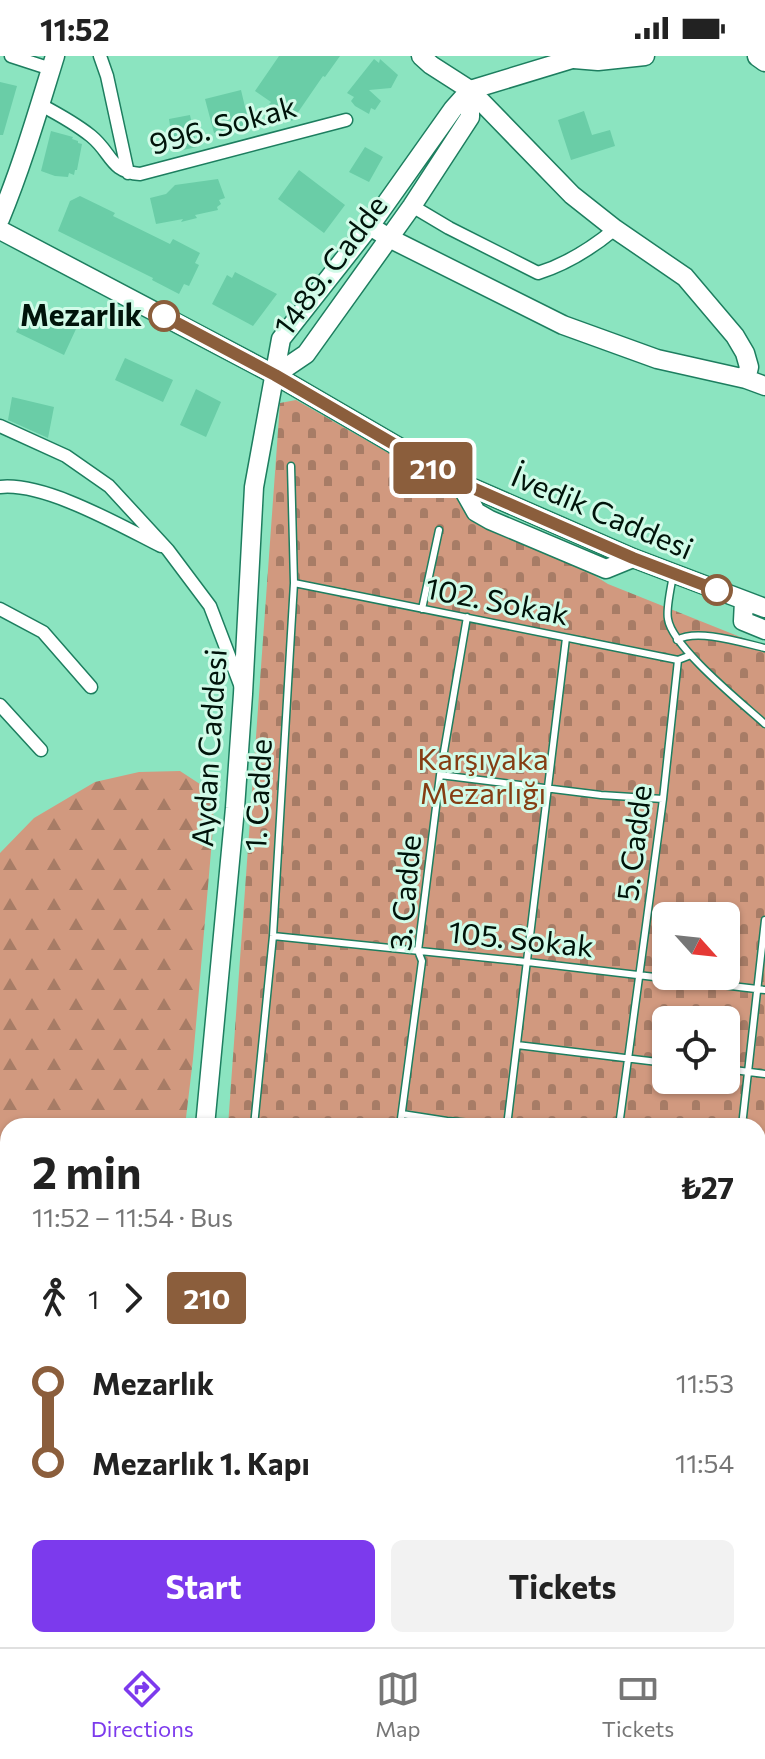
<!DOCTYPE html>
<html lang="en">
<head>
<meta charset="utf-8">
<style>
	body { margin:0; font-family:Commissioner,sans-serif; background:#f2f2f2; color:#222; height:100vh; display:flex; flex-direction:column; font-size:30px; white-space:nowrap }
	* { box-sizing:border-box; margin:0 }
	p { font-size:26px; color:#767676 }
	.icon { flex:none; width:44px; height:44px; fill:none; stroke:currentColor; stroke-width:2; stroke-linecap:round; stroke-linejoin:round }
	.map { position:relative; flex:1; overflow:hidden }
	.drawer { position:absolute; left:0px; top:1062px; width:766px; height:530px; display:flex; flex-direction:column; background:#fff; border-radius:24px 24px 0 0; box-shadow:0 2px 6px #0004 }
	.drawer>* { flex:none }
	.badge { padding:0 16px; border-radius:6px; font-size:28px; line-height:52px }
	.needle { width:52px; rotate:117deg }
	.buttons { position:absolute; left:652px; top:846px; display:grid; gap:16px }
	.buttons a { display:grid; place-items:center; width:88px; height:88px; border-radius:12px; background:#fff; box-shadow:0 2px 6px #0004; font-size:40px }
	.map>.badge { position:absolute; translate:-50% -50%; box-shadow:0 0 0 4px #fff }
	.legs { display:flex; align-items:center; gap:12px; height:88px; padding:0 32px; font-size:26px }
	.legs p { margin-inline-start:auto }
	.summary { display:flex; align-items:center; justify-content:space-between; height:136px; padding:0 32px }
	h1 { font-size:44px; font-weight:700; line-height:60px }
	.action { display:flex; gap:16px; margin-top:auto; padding:16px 32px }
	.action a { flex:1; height:92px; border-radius:12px; background:#7c3aed; color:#fff; font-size:32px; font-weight:700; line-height:92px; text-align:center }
	.action a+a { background:#f2f2f2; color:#222 }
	ul { padding:0 32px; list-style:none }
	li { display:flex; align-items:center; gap:28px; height:80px; font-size:30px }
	li i { display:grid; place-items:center; width:12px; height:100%; margin:0 10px; background:currentColor }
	li i::after { content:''; width:20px; height:20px; margin:-10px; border:6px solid; border-radius:50%; background:#fff }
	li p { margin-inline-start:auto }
	li:first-child i { background:linear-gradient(#0000 50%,currentColor 0) }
	li:last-child i { background:linear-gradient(currentColor 50%,#0000 0) }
	.status { display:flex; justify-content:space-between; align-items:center; height:56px; padding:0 40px; background:#fff; direction:ltr }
	.status svg { height:22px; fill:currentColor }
	.tab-bar { display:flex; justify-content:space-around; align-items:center; height:112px; border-top:2px solid #e0e0e0; background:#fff; font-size:22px; color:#767676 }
	.tab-bar a { display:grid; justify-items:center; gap:4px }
	.tab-bar .active { color:#7c3aed }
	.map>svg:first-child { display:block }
	.forest { fill:url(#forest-firs) }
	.cemetery { fill:url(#cemetery-stones); fill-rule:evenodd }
	.building { fill:#6acda7 }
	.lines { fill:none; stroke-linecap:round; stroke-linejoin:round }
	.lane-casing { stroke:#1d7e5f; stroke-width:9 }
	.street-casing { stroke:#1d7e5f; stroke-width:15 }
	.secondary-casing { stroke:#1d7e5f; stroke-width:21 }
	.primary-casing { stroke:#1d7e5f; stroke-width:23 }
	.lane { stroke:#fff; stroke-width:6 }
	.street { stroke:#fff; stroke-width:12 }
	.secondary { stroke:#fff; stroke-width:18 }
	.primary { stroke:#fff; stroke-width:20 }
	.line-1-casing { stroke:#fff; stroke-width:18 }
	.line-1 { stroke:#8b5e3c; stroke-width:12 }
	.stop-1-dot { fill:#fff; stroke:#8b5e3c; stroke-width:4 }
	.labels { text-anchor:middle; stroke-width:6; stroke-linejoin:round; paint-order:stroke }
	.street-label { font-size:30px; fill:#00130a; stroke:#d1fbe8 }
	.stop-label { font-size:30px; font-weight:bold; fill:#00130a; stroke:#d1fbe8; text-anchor:end }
	.park-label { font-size:30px; fill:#853d13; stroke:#d1fbe8 }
</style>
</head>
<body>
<div class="status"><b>11:52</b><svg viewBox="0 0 49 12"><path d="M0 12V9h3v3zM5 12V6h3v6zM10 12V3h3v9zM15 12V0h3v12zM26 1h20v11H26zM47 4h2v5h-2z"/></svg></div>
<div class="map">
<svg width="765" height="1591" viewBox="0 0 765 1591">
	<defs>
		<pattern id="forest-firs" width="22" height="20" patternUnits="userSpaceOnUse" patternTransform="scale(2)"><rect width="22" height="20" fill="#d1997f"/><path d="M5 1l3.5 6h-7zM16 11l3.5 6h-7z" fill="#a77c66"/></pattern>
		<pattern id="cemetery-stones" width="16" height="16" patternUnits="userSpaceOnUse" patternTransform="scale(2)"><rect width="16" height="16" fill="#d1997f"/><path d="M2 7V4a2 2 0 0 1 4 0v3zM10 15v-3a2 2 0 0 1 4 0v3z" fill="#a77c66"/></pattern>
	</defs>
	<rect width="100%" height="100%" fill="#8be4c0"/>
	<path class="forest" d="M180,715l26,17 8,29 -21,242 -8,67h-177v514h124v7h-132v-794l34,-35 61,-36 44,-10z"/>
	<path class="cemetery" d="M296,344l213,122 99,62 157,63v1000h-570l1,-7h562v-514h-530l52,-723zM666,860h60v60h-60zM666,964h60v60h-60z"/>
	<path class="building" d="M279,0h61l-15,21 -2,-1 -31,45 -23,-17 2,-2 -16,-11z
		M374,3l5,4 1,-4 18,16 -7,13 -22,2 12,11 -6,9 -4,-2 -2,6 -14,-8 -4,-5 3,-4 -7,-4z
		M0,26l17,4 -14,49h-3z
		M241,34l8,34 -35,9 -9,-34z
		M584,55l8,24 18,-5 5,16 -44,14 -13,-40z
		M190,59l7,32 -23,5 -5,-33z
		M51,75l22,6 -1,2 6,2v2l4,1 -5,26h-2l-1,5 -5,-2 -1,4 -13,-1 -14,-5z
		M365,91l18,10 -14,25 -20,-10z
		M299,114l46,35 -21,28 -46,-34z
		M218,123l7,19 -6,2 2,4 -4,3 1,3 -23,5 2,3 -16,4 2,-3 -27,5 -6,-26 16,-4 9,-9z
		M80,140l35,17 -2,3 57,28 3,-5 27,14 -5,10 4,2 -10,21 -5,-2 -5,10 -27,-14 1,-2 -95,-47 12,-30z
		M235,216l42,22 -24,32 -41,-22 15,-29 5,3z
		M29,250l47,23 -12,26 -48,-23z
		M125,302l48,22 -10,22 -48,-22z
		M196,333l25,13 -15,35 -26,-12z
		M12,341l42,10 -6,31 -40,-18z"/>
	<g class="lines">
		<defs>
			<path id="lane" d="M673,520c-2,10 -7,34 -5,43 4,28 75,85 97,105
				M294,527l384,77 13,-5
				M422,553l17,-79
				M677,584c20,-12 66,3 88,8
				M440,719l161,20 62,4
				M273,880l254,26 238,28
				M517,989l149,18
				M726,1013l39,5
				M402,1058l45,7 62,5
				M254,1070l19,-190 21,-353 -3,-117
				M400,1070l22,-165 -4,-10 22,-176 27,-158
				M507,1070l59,-488
				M619,1070l44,-327 15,-139
				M742,1070l23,-206
				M758,1103l7,1
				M758,1188l7,1
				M758,1274l7,1
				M758,1360l7,1
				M758,1449l7,1
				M758,1535l7,1
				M425,1584l55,7
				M218,1591l2,-7
				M330,1591l1,-7
				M557,1591l1,-7
				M679,1591l1,-7"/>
			<path id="street" d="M11,0l40,13
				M100,0l7,20 21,97
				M41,49c17,9 35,19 50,31 21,17 19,36 49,38l206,-54
				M412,150l37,22 89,45c29,-9 54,-25 77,-44
				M0,370l66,30 43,30 59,64 42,56 31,81
				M0,431c45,-5 121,39 161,59
				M0,553l43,23 48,55
				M0,649l41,45"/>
			<path id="secondary" d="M421,0l10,9 39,25 102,105 43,34 70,48 50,59 10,17 4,14 -3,12
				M574,3l24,2 47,-5
				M0,163c22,-53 38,-108 55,-163
				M370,170l19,12 174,87 94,34 89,20 19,7
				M0,174l275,145 184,107 174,76 132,50
				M275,319l31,-21 106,-148 58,-89v-27
				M459,426l17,30 14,8 116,49 27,-11
				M744,545l-1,20 22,9
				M205,1070l30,-318 8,-114 11,-207 27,-148 89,-113 83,-117 17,-19 112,-34
				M159,1591l1,-7"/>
			<path id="primary" d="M758,0l7,5"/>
		</defs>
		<use href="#lane" class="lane-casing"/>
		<use href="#street" class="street-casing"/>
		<use href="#secondary" class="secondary-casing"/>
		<use href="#primary" class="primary-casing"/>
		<use href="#lane" class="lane"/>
		<use href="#street" class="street"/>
		<use href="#secondary" class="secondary"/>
		<use href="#primary" class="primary"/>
	</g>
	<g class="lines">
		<defs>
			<path id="line-1" d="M164,260l111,59 184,107 174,76 84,32"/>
		</defs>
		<use href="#line-1" class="line-1-casing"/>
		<use href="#line-1" class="line-1"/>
	</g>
	<g class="stop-1-dot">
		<circle cx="164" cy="260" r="14"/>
		<circle cx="717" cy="534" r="14"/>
	</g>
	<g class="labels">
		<g class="street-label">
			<text transform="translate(223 70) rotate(-15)" y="10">996. Sokak</text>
			<text transform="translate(331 210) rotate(-53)" y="10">1489. Cadde</text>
			<text transform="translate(602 457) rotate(23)" y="10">İvedik Caddesi</text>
			<text transform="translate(497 546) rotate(11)" y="10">102. Sokak</text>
			<text transform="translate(210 692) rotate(-86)" y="10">Aydan Caddesi</text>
			<text transform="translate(259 739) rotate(-87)" y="10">1. Cadde</text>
			<text transform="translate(635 787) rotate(-83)" y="10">5. Cadde</text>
			<text transform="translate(406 837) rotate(-85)" y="10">3. Cadde</text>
			<text transform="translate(521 884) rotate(6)" y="10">105. Sokak</text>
		</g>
		<g class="stop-label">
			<text x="142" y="270">Mezarlık</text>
		</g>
		<g class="park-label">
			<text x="483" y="714">Karşıyaka<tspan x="483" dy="34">Mezarlığı</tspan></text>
		</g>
	</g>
</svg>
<div class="buttons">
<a><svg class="needle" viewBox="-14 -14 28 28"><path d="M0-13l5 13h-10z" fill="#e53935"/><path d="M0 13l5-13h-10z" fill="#767676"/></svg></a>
<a><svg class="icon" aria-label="locate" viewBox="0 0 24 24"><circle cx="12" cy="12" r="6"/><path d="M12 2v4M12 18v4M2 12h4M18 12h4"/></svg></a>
</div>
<b class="badge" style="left:433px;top:412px;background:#8b5e3c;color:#fff">210</b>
<section class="drawer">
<div class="summary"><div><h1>2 min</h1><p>11:52 – 11:54 · Bus</p></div><b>₺27</b></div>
<div class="legs"><svg class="icon" aria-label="walk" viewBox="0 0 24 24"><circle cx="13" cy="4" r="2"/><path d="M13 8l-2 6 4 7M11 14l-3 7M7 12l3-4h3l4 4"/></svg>1<svg class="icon" aria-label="forward" viewBox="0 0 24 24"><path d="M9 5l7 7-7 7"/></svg><b class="badge" style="background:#8b5e3c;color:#fff">210</b></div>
<ul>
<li><i style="color:#8b5e3c"></i><b>Mezarlık</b><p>11:53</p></li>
<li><i style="color:#8b5e3c"></i><b>Mezarlık 1. Kapı</b><p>11:54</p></li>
</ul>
<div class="action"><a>Start</a><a>Tickets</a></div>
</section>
</div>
<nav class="tab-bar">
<a class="active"><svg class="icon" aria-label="directions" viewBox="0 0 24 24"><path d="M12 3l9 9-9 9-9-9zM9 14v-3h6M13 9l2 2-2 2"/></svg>Directions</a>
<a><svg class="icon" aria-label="map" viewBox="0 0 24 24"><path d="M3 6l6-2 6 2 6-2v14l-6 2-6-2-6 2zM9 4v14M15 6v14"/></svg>Map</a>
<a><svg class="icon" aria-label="tickets" viewBox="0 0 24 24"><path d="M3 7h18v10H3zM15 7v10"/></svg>Tickets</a>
</nav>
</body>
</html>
